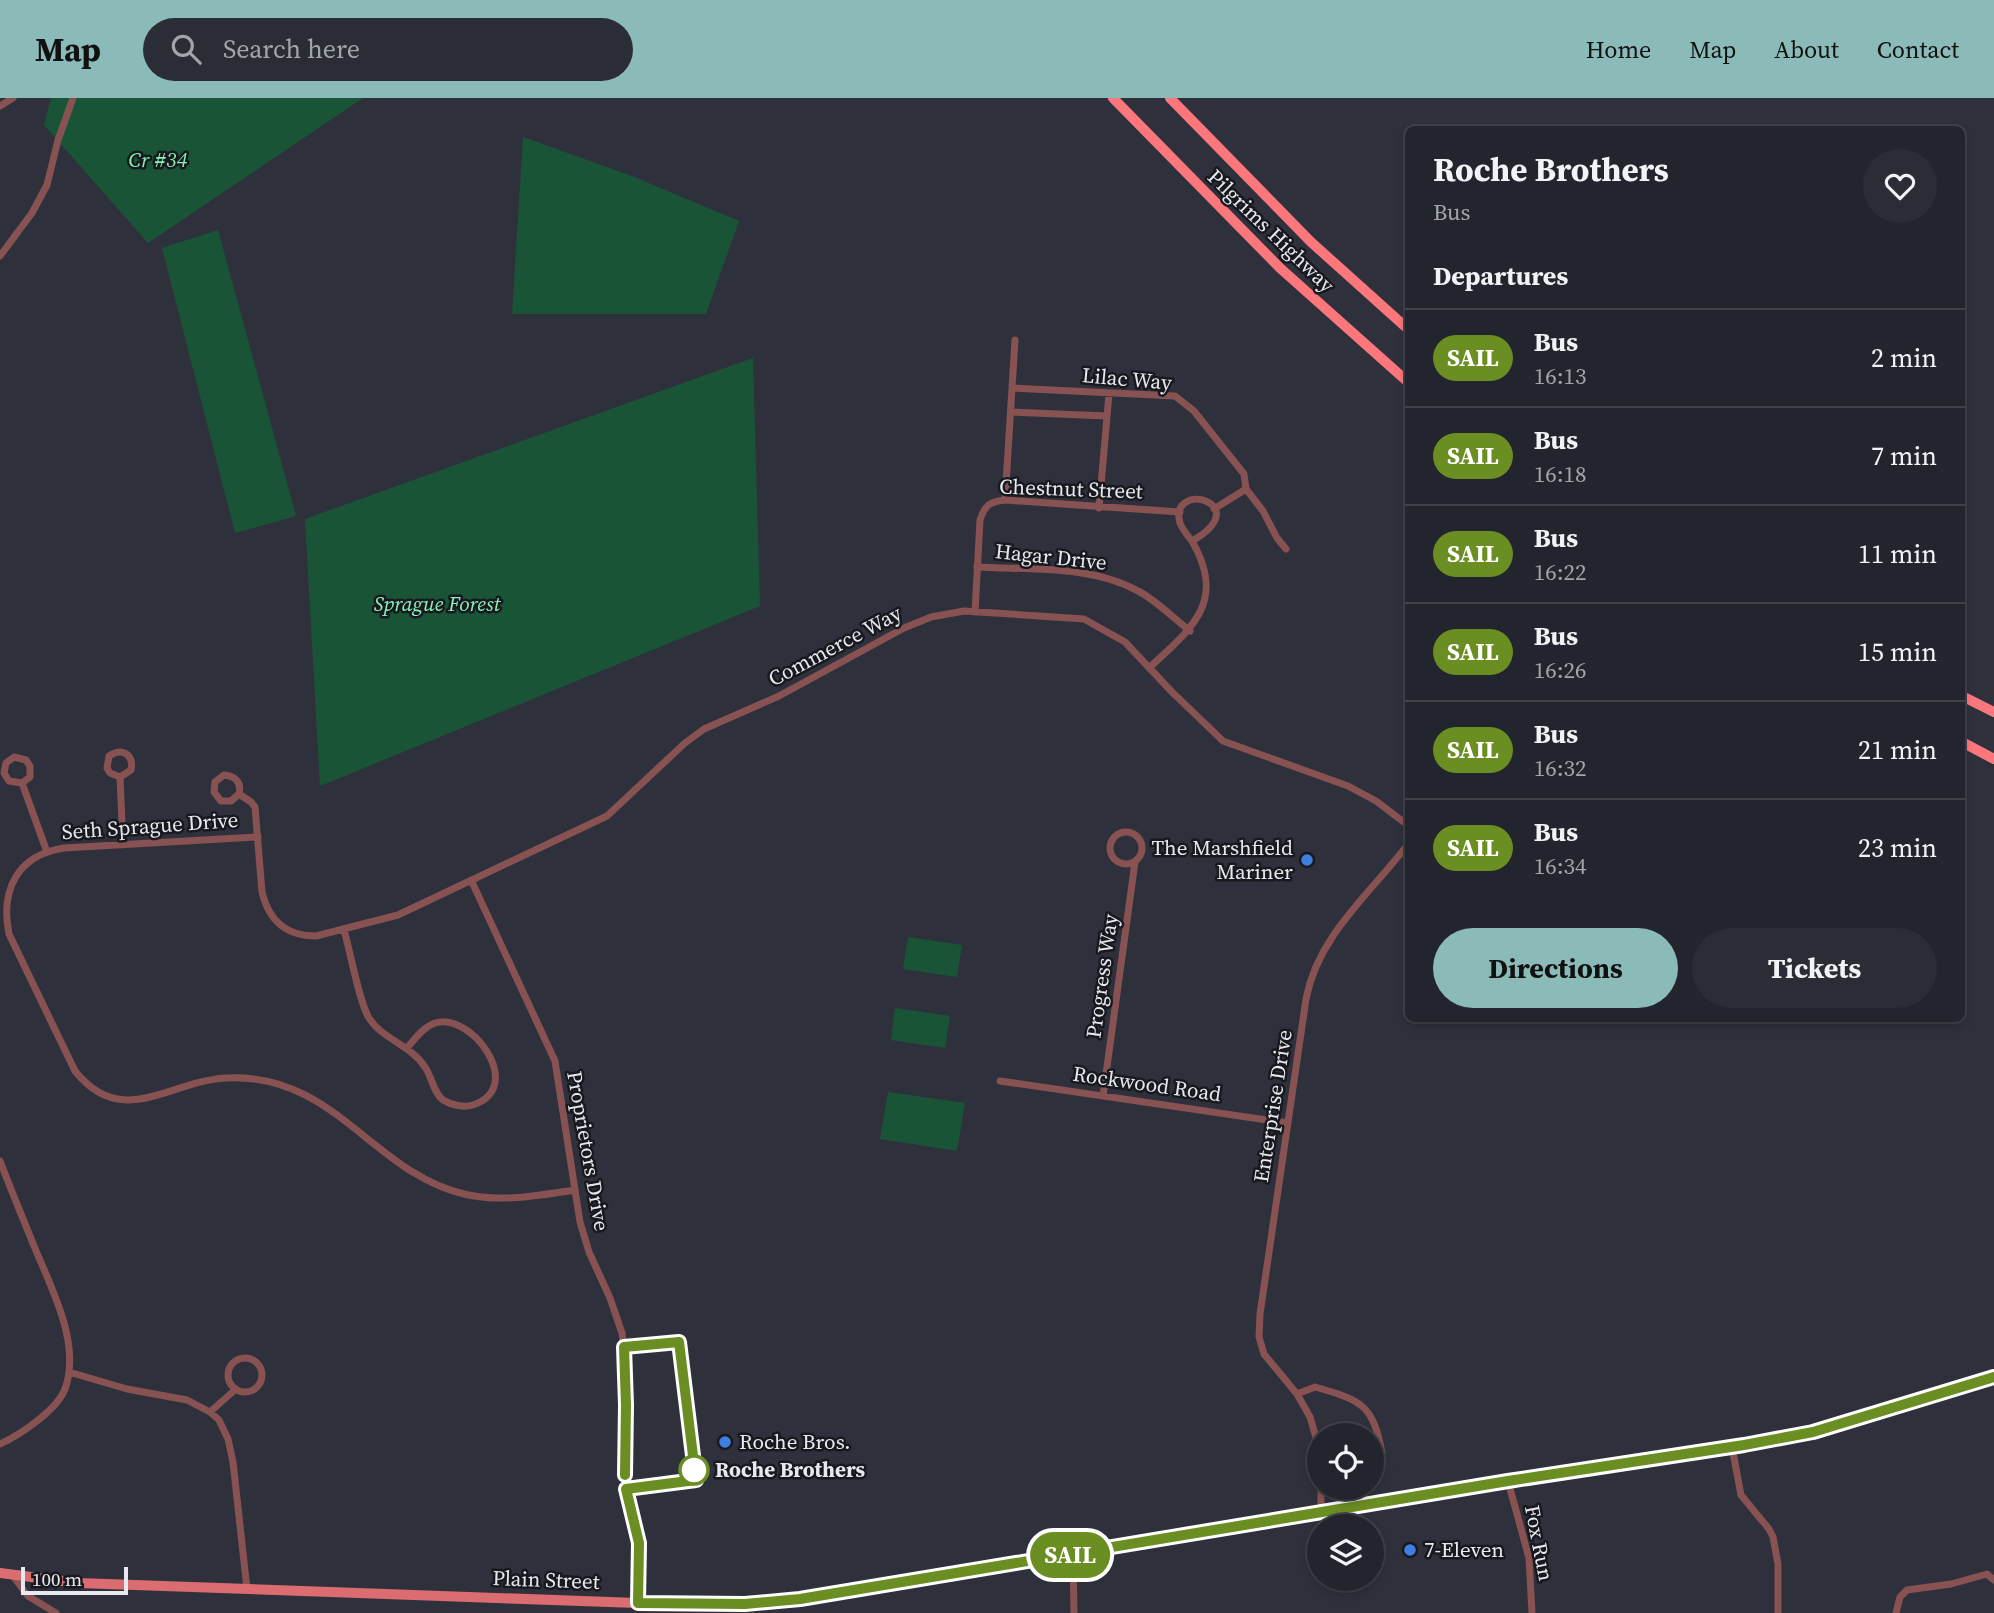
<!DOCTYPE html>
<html lang="en">
<head>
<meta charset="utf-8">
<style>
	body { margin:0; font-family:"Source Serif 4",serif; background:#2a2d35; color:#f1f3f6; height:100vh; display:flex; flex-direction:column; font-size:26px; white-space:nowrap }
	* { box-sizing:border-box; margin:0 }
	p { font-size:23px; color:#a2a5aa }
	.icon { flex:none; width:38px; height:38px; fill:none; stroke:currentColor; stroke-width:2; stroke-linecap:round; stroke-linejoin:round }
	.map { position:relative; flex:1; overflow:hidden }
	.sheet { position:absolute; left:1405px; top:28px; width:560px; height:896px; display:flex; flex-direction:column; background:#22252d; border-radius:10px; box-shadow:0 4px 10px #0003,0 0 0 2px #3f4249 }
	.sheet>* { flex:none }
	.badge { padding:0 14px; border-radius:23px; font-size:24px; line-height:46px }
	.buttons { position:absolute; left:1307px; top:1325px; display:grid; gap:14px }
	.buttons a { display:grid; place-items:center; width:77px; height:77px; border-radius:50%; background:#22252d; box-shadow:0 4px 10px #0003,0 0 0 2px #3f4249; font-size:35px }
	.scale { position:absolute; left:21px; bottom:18px; width:107px; box-sizing:border-box; padding-left:7px; border:4px solid #e7e9f0; border-top:0; font-size:19px; line-height:24px; white-space:nowrap; color:#e7e9f0; -webkit-text-stroke:5px #18191e; paint-order:stroke }
	.map>.badge { position:absolute; translate:-50% -50%; box-shadow:0 0 0 4px #fff }
	h2 { padding:0 28px; font-size:26px; line-height:63px }
	.round { display:grid; place-items:center; flex:none; width:74px; height:74px; border-radius:37px; background:#2a2d35 }
	.head { display:flex; align-items:center; justify-content:space-between; height:119px; padding:0 28px }
	h1 { font-size:33px; font-weight:700; line-height:52px }
	.button { display:flex; gap:14px; margin-top:auto; padding:14px 28px }
	.button a { flex:1; height:80px; border-radius:42px; background:#8bbbb9; color:#111; font-size:28px; font-weight:700; line-height:80px; text-align:center }
	.button a+a { background:#2a2d35; color:#f1f3f6 }
	ul { padding:0; list-style:none }
	li { display:flex; align-items:center; gap:21px; height:98px; padding:0 28px; border-top:2px solid #3f4249 }
	li div { flex:1 }
	li b { display:block; font-size:26px }
	li em { font-style:normal }
	li .badge { min-width:77px; font-weight:700; text-align:center }
	header { display:flex; align-items:center; gap:42px; box-sizing:border-box; height:98px; padding:0 35px; background:#8bbbb9; color:#111 }
	header strong { font-size:33px }
	nav { display:flex; gap:38px; margin-inline-start:auto; font-size:24px }
	.search { width:490px; height:63px; background:#2a2d35; display:flex; align-items:center; gap:18px; box-sizing:border-box; padding:0 24px; border-radius:38px; color:#a2a5aa; font-size:26px }
	.map>svg:first-child { display:block }
	.green { fill:#1a5437 }
	.lines { fill:none; stroke-linecap:round; stroke-linejoin:round }
	.minor { stroke:#885252; stroke-width:7 }
	.major { stroke:#db6d71; stroke-width:10 }
	.highway { stroke:#fc777c; stroke-width:10 }
	.line-casing { stroke:#fff; stroke-width:16 }
	.line { stroke:#6b8e23; stroke-width:10 }
	.shop-dot { fill:#3f7fe0; stroke:#18191e; stroke-width:2.5 }
	.stop-dot { fill:#fff; stroke:#6b8e23; stroke-width:3.5 }
	.labels { text-anchor:middle; stroke-width:5; stroke-linejoin:round; paint-order:stroke }
	.park-label { font-size:21px; font-style:italic; fill:#86f3b7; stroke:#18191e }
	.street-label { font-size:21px; fill:#e7e9f0; stroke:#18191e }
	.poi-label { font-size:21px; fill:#e7e9f0; stroke:#18191e; text-anchor:start }
	.stop-label { font-size:21px; font-weight:bold; fill:#e7e9f0; stroke:#18191e; text-anchor:start }
</style>
</head>
<body>
<header>
<strong>Map</strong>
<div class="search"><svg class="icon" aria-label="search" viewBox="0 0 24 24"><circle cx="10" cy="10" r="6"/><path d="M15 15l6 6"/></svg>Search here</div>
<nav><a>Home</a><a>Map</a><a>About</a><a>Contact</a></nav>
</header>
<div class="map">
<svg width="1994" height="1515" viewBox="0 0 1994 1515">
	<rect width="100%" height="100%" fill="#2e313c"/>
	<path class="green" d="M51,0h312l-215,145 -104,-118z
		M523,39l109,39 107,45 -33,93h-194z
		M218,132l78,286 -61,17 -73,-285z
		M753,260l7,248 -440,180 -15,-267z
		M908,839l54,8 -5,32 -54,-8z
		M895,910l55,8 -5,32 -54,-8z
		M888,994l77,11 -8,48 -77,-12z"/>
	<g class="lines">
		<path class="minor" d="M0,8l13,-8
			M0,158l32,-43 15,-28 11,-45 15,-42
			M1012,290l163,8 19,15 50,63 2,15 17,22 14,27 9,11
			M1011,314l96,4
			M1005,402l10,-160
			M1099,410l10,-114
			M1214,411l32,-20
			M977,469c53,3 114,-2 161,24 18,9 35,27 52,40
			M975,514l5,-92c5,-15 9,-18 25,-20l175,12
			M1149,570c43,-40 78,-66 43,-127 66,-38 -24,-62 -12,-18 2,6 8,13 12,18
			M120,679l-10,-4 -3,-5 2,-12c14,-9 25,-1 22,14l-11,7 3,68
			M22,685l-13,-2 -5,-8 2,-10 8,-6 12,3 4,6v11l-8,6 25,69
			M239,696l-8,7h-10l-7,-9 1,-10 9,-7c11,1 18,7 15,19l12,8 4,5 7,85c7,29 24,44 54,44l82,-21 209,-99 78,-73 19,-14 75,-33 125,-68 27,-11 33,-6 120,8 41,23 47,50 51,49 125,45 28,15 33,25
			M1110 750a16 16 0 1 1 32 0a16 16 0 1 1-32 0Z
			M258,739l-194,11c-46,7 -64,41 -55,86l66,137c47,59 94,10 151,7 108,-6 147,95 238,116 37,9 75,1 111,-4
			M472,784l83,179 25,161 9,30 21,46 12,35 4,32 -1,110 14,68 -2,60
			M344,832c6,20 15,72 25,88 13,21 42,27 56,49 7,10 8,25 18,33 8,5 21,8 30,5 54,-18 -2,-94 -38,-82 -12,4 -20,16 -28,25
			M1000,983l288,42
			M1103,998l32,-234
			M0,1063c10,26 21,53 32,80 17,43 50,101 33,148 -8,21 -45,46 -65,55
			M228 1277a17 17 0 1 1 34 0a17 17 0 1 1-34 0Z
			M69,1274l58,17 60,11 23,12 9,8 9,19 5,23 14,127
			M1297,1296l18,-7c46,13 58,17 67,66
			M210,1314l26,-23
			M1732,1349l9,48 28,34 4,8 5,27v49
			M1320,1353l-10,-34 -13,-23 -33,-40 -5,-17 1,-23 46,-315c12,-64 65,-106 103,-156
			M1508,1383l21,77 3,55
			M1321,1416v-26
			M1073,1457l1,58
			M13,1478l15,20 28,17
			M1896,1515l4,-16 7,-7 44,-6 36,-10 7,6"/>
		<path class="major" d="M0,1475l78,10 280,10 279,10 108,1 29,-2 234,-36 500,-85 268,-41 69,-17 149,-46"/>
		<path class="highway" d="M1113,0l167,170 129,115
			M1170,0l141,144 98,88
			M1962,598l32,16
			M1962,644l32,17"/>
	</g>
	<g class="lines">
		<defs>
			<path id="line" d="M625,1377l1,-70 -2,-58 55,-5 17,138 -70,9 13,54 -1,60 107,1 55,-5 708,-118 236,-36 69,-13 181,-55"/>
		</defs>
		<use href="#line" class="line-casing"/>
		<use href="#line" class="line"/>
	</g>
	<g class="shop-dot">
		<circle cx="1307" cy="762" r="7"/>
		<circle cx="725" cy="1344" r="7"/>
		<circle cx="1410" cy="1452" r="7"/>
	</g>
	<circle class="stop-dot" cx="694" cy="1372" r="14"/>
	<g class="labels">
		<g class="park-label">
			<text x="158" y="69">Cr #34</text>
			<text x="437" y="513">Sprague Forest</text>
		</g>
		<g class="street-label">
			<text transform="translate(1271 133) rotate(44)" y="7">Pilgrims Highway</text>
			<text transform="translate(1127 281) rotate(5)" y="7">Lilac Way</text>
			<text transform="translate(1071 391) rotate(2)" y="7">Chestnut Street</text>
			<text transform="translate(1051 459) rotate(6)" y="7">Hagar Drive</text>
			<text transform="translate(835 548) rotate(-28)" y="7">Commerce Way</text>
			<text transform="translate(150 728) rotate(-4)" y="7">Seth Sprague Drive</text>
			<text transform="translate(1102 878) rotate(-82)" y="7">Progress Way</text>
			<text transform="translate(1147 986) rotate(8)" y="7">Rockwood Road</text>
			<text transform="translate(1273 1008) rotate(-81)" y="7">Enterprise Drive</text>
			<text transform="translate(588 1053) rotate(80)" y="7">Proprietors Drive</text>
			<text transform="translate(1539 1445) rotate(79)" y="7">Fox Run</text>
			<text transform="translate(546 1482) rotate(2)" y="7">Plain Street</text>
		</g>
		<g class="poi-label">
			<text x="1293" y="757" text-anchor="end">The Marshfield<tspan x="1293" dy="24">Mariner</tspan></text>
			<text x="739" y="1351">Roche Bros.</text>
			<text x="1424" y="1459">7-Eleven</text>
		</g>
		<g class="stop-label">
			<text x="715" y="1379">Roche Brothers</text>
		</g>
	</g>
</svg>
<div class="buttons">
<a><svg class="icon" aria-label="locate" viewBox="0 0 24 24"><circle cx="12" cy="12" r="6"/><path d="M12 2v4M12 18v4M2 12h4M18 12h4"/></svg></a>
<a><svg class="icon" aria-label="layers" viewBox="0 0 24 24"><path d="M12 4l9 5-9 5-9-5zM3 14l9 5 9-5"/></svg></a>
</div>
<div class="scale">100 m</div>
<b class="badge" style="left:1070px;top:1457px;background:#6b8e23;color:#fff">SAIL</b>
<section class="sheet">
<div class="head"><div><h1>Roche Brothers</h1><p>Bus</p></div><a class="round"><svg class="icon" aria-label="heart" viewBox="0 0 24 24"><path d="M12 20l-8-8c-3-5 5-10 8-4 3-6 11-1 8 4z"/></svg></a></div>
<h2>Departures</h2>
<ul>
<li><span class="badge" style="background:#6b8e23;color:#fff">SAIL</span><div><b>Bus</b><p>16:13</p></div><em>2 min</em></li>
<li><span class="badge" style="background:#6b8e23;color:#fff">SAIL</span><div><b>Bus</b><p>16:18</p></div><em>7 min</em></li>
<li><span class="badge" style="background:#6b8e23;color:#fff">SAIL</span><div><b>Bus</b><p>16:22</p></div><em>11 min</em></li>
<li><span class="badge" style="background:#6b8e23;color:#fff">SAIL</span><div><b>Bus</b><p>16:26</p></div><em>15 min</em></li>
<li><span class="badge" style="background:#6b8e23;color:#fff">SAIL</span><div><b>Bus</b><p>16:32</p></div><em>21 min</em></li>
<li><span class="badge" style="background:#6b8e23;color:#fff">SAIL</span><div><b>Bus</b><p>16:34</p></div><em>23 min</em></li>
</ul>
<div class="button"><a>Directions</a><a>Tickets</a></div>
</section>
</div>
</body>
</html>
